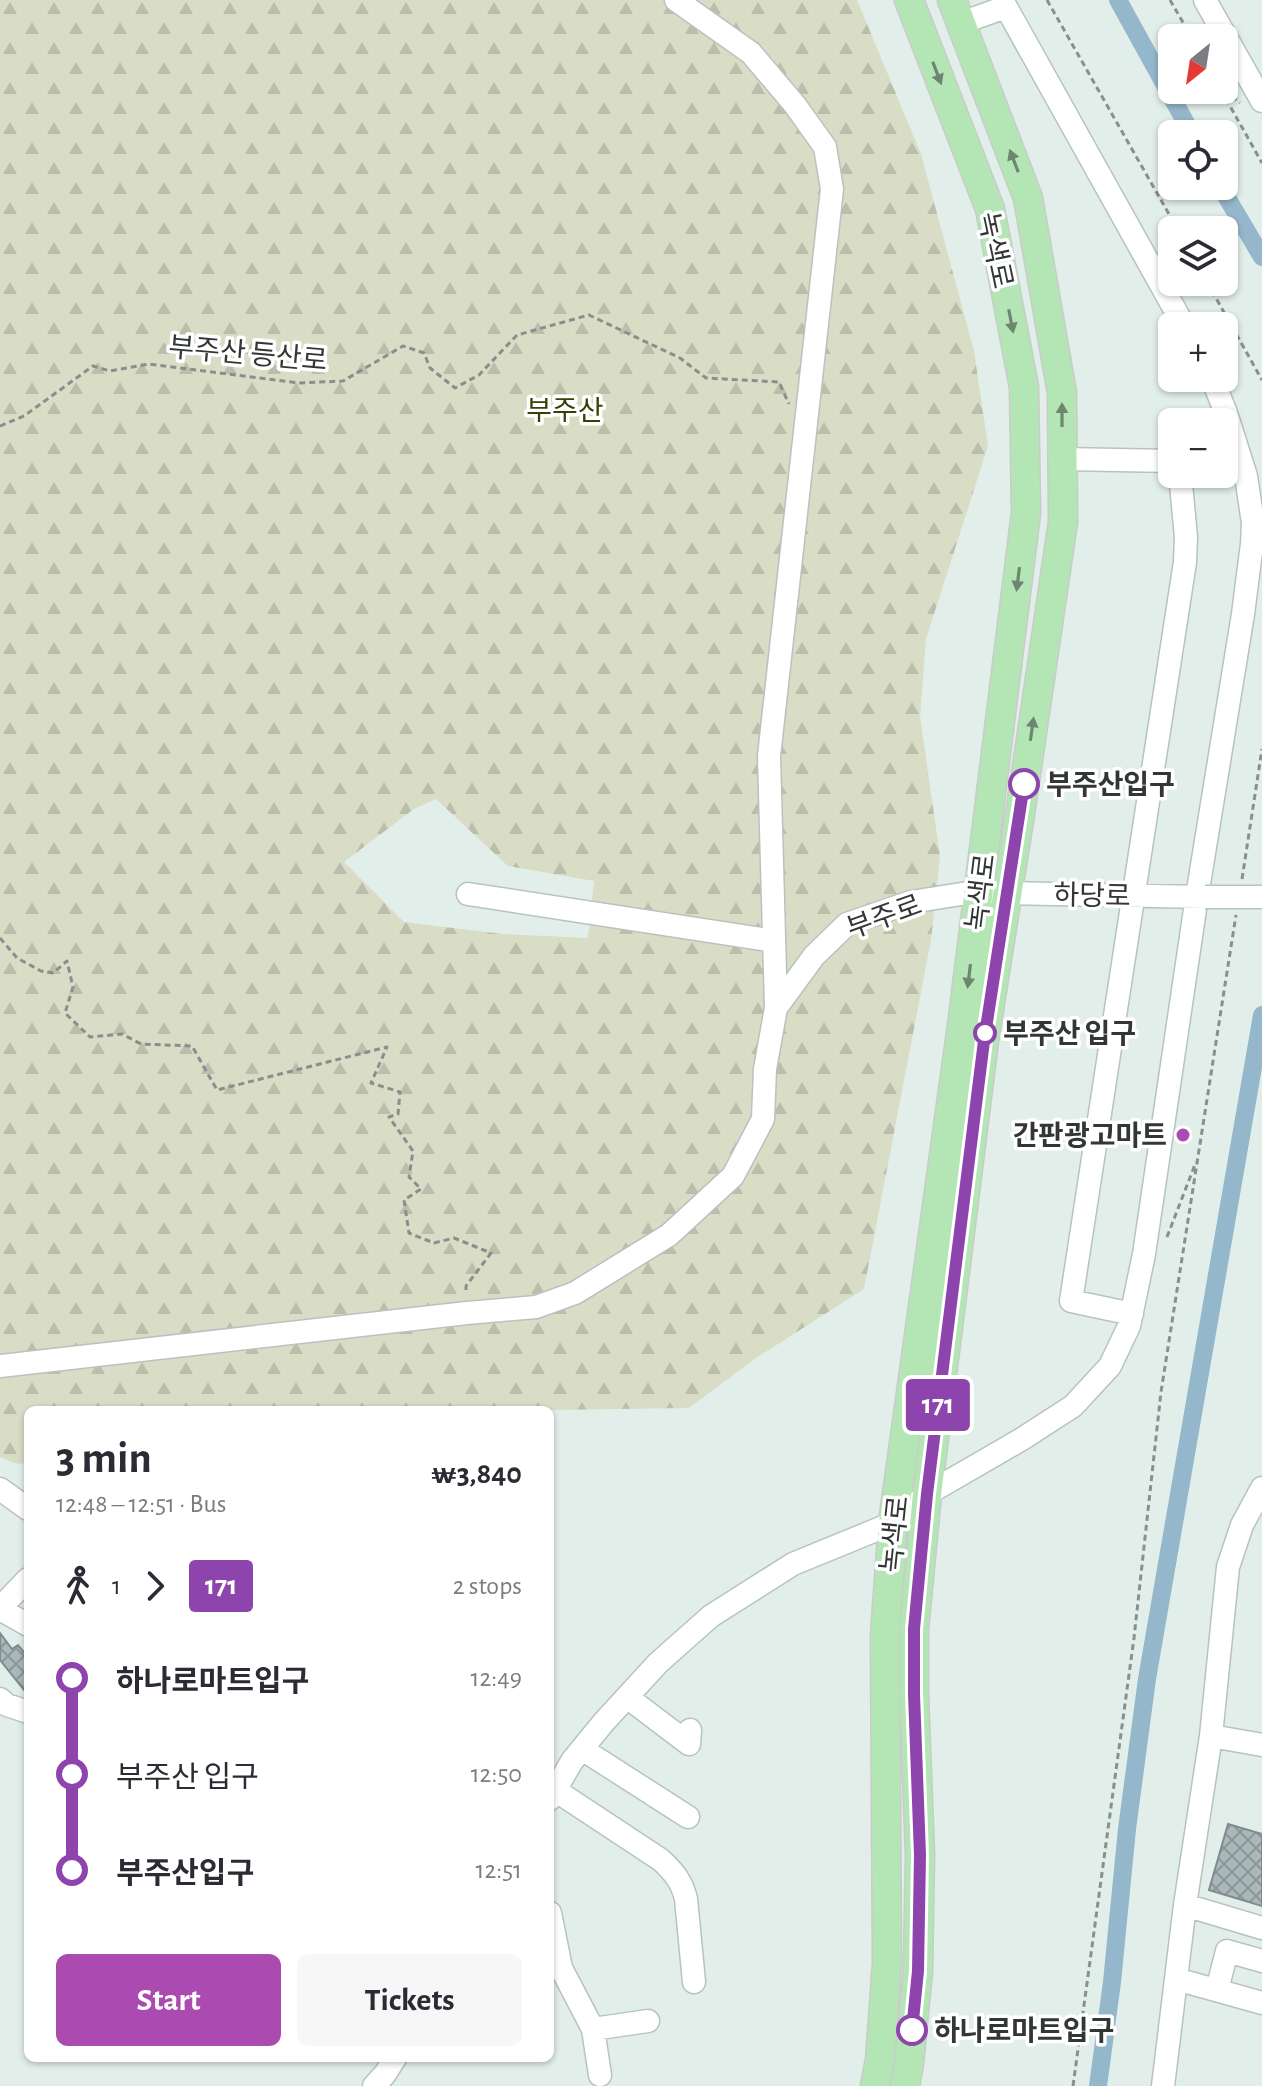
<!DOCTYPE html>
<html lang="en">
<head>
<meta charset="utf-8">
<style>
	body { margin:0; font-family:"Alegreya Sans","Noto Sans KR",sans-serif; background:#f7f7f7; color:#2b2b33; height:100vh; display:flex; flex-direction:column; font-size:30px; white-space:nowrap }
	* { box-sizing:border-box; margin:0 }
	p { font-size:26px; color:#7c7c81 }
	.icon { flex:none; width:44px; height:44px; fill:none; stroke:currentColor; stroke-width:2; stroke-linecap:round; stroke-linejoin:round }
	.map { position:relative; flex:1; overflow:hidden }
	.details { position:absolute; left:24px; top:1406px; width:530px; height:656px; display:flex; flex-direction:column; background:#fff; border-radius:12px; box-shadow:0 2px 6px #0004 }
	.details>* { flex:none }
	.badge { padding:0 16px; border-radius:6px; font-size:28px; line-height:52px }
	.needle { width:52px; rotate:210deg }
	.buttons { position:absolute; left:1158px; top:24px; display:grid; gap:16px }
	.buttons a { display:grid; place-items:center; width:80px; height:80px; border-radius:12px; background:#fff; box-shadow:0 2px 6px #0004; font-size:40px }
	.map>.badge { position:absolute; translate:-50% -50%; box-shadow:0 0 0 4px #fff }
	.legs { display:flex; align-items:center; gap:12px; height:88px; padding:0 32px; font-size:26px }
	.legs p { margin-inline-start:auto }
	.headline { display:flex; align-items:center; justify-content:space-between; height:136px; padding:0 32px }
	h1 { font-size:44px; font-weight:700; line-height:60px }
	.action { display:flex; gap:16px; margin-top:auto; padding:16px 32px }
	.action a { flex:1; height:92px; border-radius:12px; background:#ab4ab1; color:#fff; font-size:32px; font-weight:700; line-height:92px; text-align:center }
	.action a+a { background:#f7f7f7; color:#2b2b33 }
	ul { padding:0 32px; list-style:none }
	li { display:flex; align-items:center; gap:28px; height:96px; font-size:30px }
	li i { display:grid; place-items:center; width:12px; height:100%; margin:0 10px; background:currentColor }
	li i::after { content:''; width:20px; height:20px; margin:-10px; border:6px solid; border-radius:50%; background:#fff }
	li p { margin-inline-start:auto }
	li:first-child i { background:linear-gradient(#0000 50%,currentColor 0) }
	li:last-child i { background:linear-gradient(currentColor 50%,#0000 0) }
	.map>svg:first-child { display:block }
	.forest { fill:url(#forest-firs); fill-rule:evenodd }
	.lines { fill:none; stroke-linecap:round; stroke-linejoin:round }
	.canal { stroke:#95b7cc; stroke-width:18 }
	.building { fill:url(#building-cross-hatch); stroke:#7f8b8d; stroke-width:2 }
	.minor-casing { stroke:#b7c3bf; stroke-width:25 }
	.major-casing { stroke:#cacbca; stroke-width:31 }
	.path { stroke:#88908d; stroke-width:3; stroke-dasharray:6 4; stroke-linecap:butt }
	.minor { stroke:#fff; stroke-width:22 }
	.major { stroke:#b4e6b5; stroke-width:28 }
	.minor-bridge-casing { stroke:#b7c3bf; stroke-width:25; stroke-linecap:butt }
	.minor-bridge { stroke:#fff; stroke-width:22 }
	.oneway { fill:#6c866f }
	.line-1-casing { stroke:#fff; stroke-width:18 }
	.line-1 { stroke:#8e44ad; stroke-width:12 }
	.stop-1-dot { fill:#fff; stroke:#8e44ad; stroke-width:4 }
	.poi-dot { fill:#ab4ab1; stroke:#fff; stroke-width:3 }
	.labels { text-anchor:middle; stroke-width:7; stroke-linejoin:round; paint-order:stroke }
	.street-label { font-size:28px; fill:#323735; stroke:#fff }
	.park-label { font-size:28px; fill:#3a3f02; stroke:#fff }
	.stop-label { font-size:28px; font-weight:bold; fill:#323735; stroke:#fff; text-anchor:start }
	.poi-label { font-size:28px; font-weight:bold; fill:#323735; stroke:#fff; text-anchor:end }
</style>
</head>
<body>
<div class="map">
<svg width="1262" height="2086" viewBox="0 0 1262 2086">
	<defs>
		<pattern id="forest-firs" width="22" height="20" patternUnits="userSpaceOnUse" patternTransform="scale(2)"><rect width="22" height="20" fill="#d9ddc6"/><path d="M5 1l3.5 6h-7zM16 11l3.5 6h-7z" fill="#bbbeab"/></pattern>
		<pattern id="building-cross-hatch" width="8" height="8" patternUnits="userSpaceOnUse" patternTransform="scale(2)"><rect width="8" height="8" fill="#abb8b9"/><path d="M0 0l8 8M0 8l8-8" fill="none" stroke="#8c9697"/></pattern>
	</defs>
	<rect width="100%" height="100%" fill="#e2eeea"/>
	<path class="forest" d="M0,0h857l64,154 53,197 14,95 -62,193 -6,77 20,140 -9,84 -67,349 -108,69 -67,50 -139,2h-522v53l-11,1 -17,-7zM436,799l72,67 86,15 -6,57 -86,-4 -98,-12 -60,-60 70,-53z"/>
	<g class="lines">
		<path class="canal" d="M1118,0l74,134
			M1220,186l42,71
			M1098,2086l14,-104 15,-153 20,-150 115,-664"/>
	</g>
	<path class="building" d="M0,1633l12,16 6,-4 10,12v38l-28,-35z
		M1228,1824l34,10v72l-53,-16z"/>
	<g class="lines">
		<defs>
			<path id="minor" d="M1205,0l57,101
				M961,23l45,-16 178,319
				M1063,459l109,2
				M468,894l306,47
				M776,1008l38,-52 33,-32 64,-22 69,-11 27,2 198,4
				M1132,1314l-61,-13 114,-739 1,-25 -6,-63
				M0,1366l467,-53 69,-6 39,-14 94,-58 64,-59 30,-57 2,-50 11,-61 -7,-252 63,-567 -7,-42 -30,-42 -44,-52 -75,-53
				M0,1489l28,20
				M0,1608l28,-29
				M0,1609l28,16
				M627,1697l62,47 1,-14
				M0,1699l7,6 21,7
				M1211,1736l51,9
				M582,1749l106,68
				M555,1790l106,70c13,12 21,22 25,39l8,83
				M550,1799l22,-38 31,-38 55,-60 53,-47 82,-52 100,-41 34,-29 95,-55 51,-33 37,-40 19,-40 15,-72 53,-358 46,-282 9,-70 1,-21 -7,-47 -20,-63 -14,-35
				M1185,1905l77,23
				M550,1913l11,55 32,61 7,46
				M1176,1979l86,24
				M1217,1990l10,-39 35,10
				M593,2029l55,-8
				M374,2086l11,-12 10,-16
				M1163,2086l22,-181 26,-169 17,-169 14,-42 20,-37"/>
			<path id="major" d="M875,2086l5,-26 7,-97 -2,-328 8,-112 68,-490 65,-520 -2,-126 -34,-178 -81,-209
				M905,2086l4,-23 9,-92 2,-116 -6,-161v-65l13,-135 57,-453 36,-227 43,-292 -1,-129 -34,-195 -76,-198"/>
		</defs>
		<use href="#minor" class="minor-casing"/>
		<use href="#major" class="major-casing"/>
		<path class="path" d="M1047,0l131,230
			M1170,0l22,38
			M1221,90l41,73
			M1224,90l16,13
			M1207,282l55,98
			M0,426l24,-10 69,-50 17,5 39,-7 150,19 44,-2 60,-35 21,7 6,15 25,20 24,-13 38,-40 72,-20 91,43 26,20 73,4 10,22
			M1242,879l20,-130
			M0,938l17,20 24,13 12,2 14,-12 6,26 -8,26 25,24 32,-3 19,10 51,2 25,44 170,-43 -16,36 29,9 -2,22 -9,3 24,34 -4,26 12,12 -17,11 5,33 25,10 20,-5 37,15 -25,33v7
			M1167,1237l29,-75
			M1073,2086l61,-448 27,-246 75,-477"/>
		<use href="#minor" class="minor"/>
		<use href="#major" class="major"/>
		<defs>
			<path id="minor-bridge" d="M1205,897h57"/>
		</defs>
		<use href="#minor-bridge" class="minor-bridge-casing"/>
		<use href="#minor-bridge" class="minor-bridge"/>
	</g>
	<defs><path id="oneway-solid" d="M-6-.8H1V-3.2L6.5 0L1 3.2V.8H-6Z" transform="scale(2)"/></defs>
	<g class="oneway">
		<use href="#oneway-solid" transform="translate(937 73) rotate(69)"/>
		<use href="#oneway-solid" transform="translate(1014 161) rotate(-111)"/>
		<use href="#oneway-solid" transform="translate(1011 321) rotate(79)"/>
		<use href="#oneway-solid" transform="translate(1062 415) rotate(-90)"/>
		<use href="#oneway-solid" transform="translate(1018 579) rotate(97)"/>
		<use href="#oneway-solid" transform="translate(1032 729) rotate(-82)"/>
		<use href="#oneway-solid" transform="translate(969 976) rotate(97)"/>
	</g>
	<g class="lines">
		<defs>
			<path id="line-1" d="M912,2030l6,-59 2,-116 -6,-161v-65l13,-135 57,-453 40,-257"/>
		</defs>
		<use href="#line-1" class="line-1-casing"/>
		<use href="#line-1" class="line-1"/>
	</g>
	<g class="stop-1-dot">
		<circle cx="1024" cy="784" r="14"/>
		<circle cx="985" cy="1033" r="10"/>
		<circle cx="912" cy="2030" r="14"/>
	</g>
	<circle class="poi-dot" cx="1183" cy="1135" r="8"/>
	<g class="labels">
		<g class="street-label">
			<text transform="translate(996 250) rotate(78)" y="10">녹색로</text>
			<text transform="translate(248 353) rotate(5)" y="10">부주산 등산로</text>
			<text transform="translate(980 892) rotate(-83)" y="10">녹색로</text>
			<text transform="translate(1092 895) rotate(1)" y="10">하당로</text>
			<text transform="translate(884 916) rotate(-20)" y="10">부주로</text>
			<text transform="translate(894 1534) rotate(-84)" y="10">녹색로</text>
		</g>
		<g class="park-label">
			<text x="565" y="420">부주산</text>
		</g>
		<g class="stop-label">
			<text x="1046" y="794">부주산입구</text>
			<text x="1003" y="1043">부주산 입구</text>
			<text x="934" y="2040">하나로마트입구</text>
		</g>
		<g class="poi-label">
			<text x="1167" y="1145">간판광고마트</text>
		</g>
	</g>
</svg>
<div class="buttons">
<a><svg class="needle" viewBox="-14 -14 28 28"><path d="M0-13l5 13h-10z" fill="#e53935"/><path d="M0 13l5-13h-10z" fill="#7c7c81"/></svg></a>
<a><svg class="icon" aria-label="locate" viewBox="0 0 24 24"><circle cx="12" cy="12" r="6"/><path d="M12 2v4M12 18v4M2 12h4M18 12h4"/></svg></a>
<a><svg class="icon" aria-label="layers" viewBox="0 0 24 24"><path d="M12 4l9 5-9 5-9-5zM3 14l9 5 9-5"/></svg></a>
<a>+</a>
<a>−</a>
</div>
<b class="badge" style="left:938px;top:1405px;background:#8e44ad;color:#fff">171</b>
<section class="details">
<div class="headline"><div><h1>3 min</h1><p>12:48 – 12:51 · Bus</p></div><b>₩3,840</b></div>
<div class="legs"><svg class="icon" aria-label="walk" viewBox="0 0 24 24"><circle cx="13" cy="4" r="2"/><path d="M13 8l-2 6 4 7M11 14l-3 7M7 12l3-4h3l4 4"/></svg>1<svg class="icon" aria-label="forward" viewBox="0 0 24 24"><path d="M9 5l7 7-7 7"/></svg><b class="badge" style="background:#8e44ad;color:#fff">171</b><p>2 stops</p></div>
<ul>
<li><i style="color:#8e44ad"></i><b>하나로마트입구</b><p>12:49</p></li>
<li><i style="color:#8e44ad"></i><span>부주산 입구</span><p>12:50</p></li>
<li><i style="color:#8e44ad"></i><b>부주산입구</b><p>12:51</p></li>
</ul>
<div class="action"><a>Start</a><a>Tickets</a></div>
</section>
</div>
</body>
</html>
